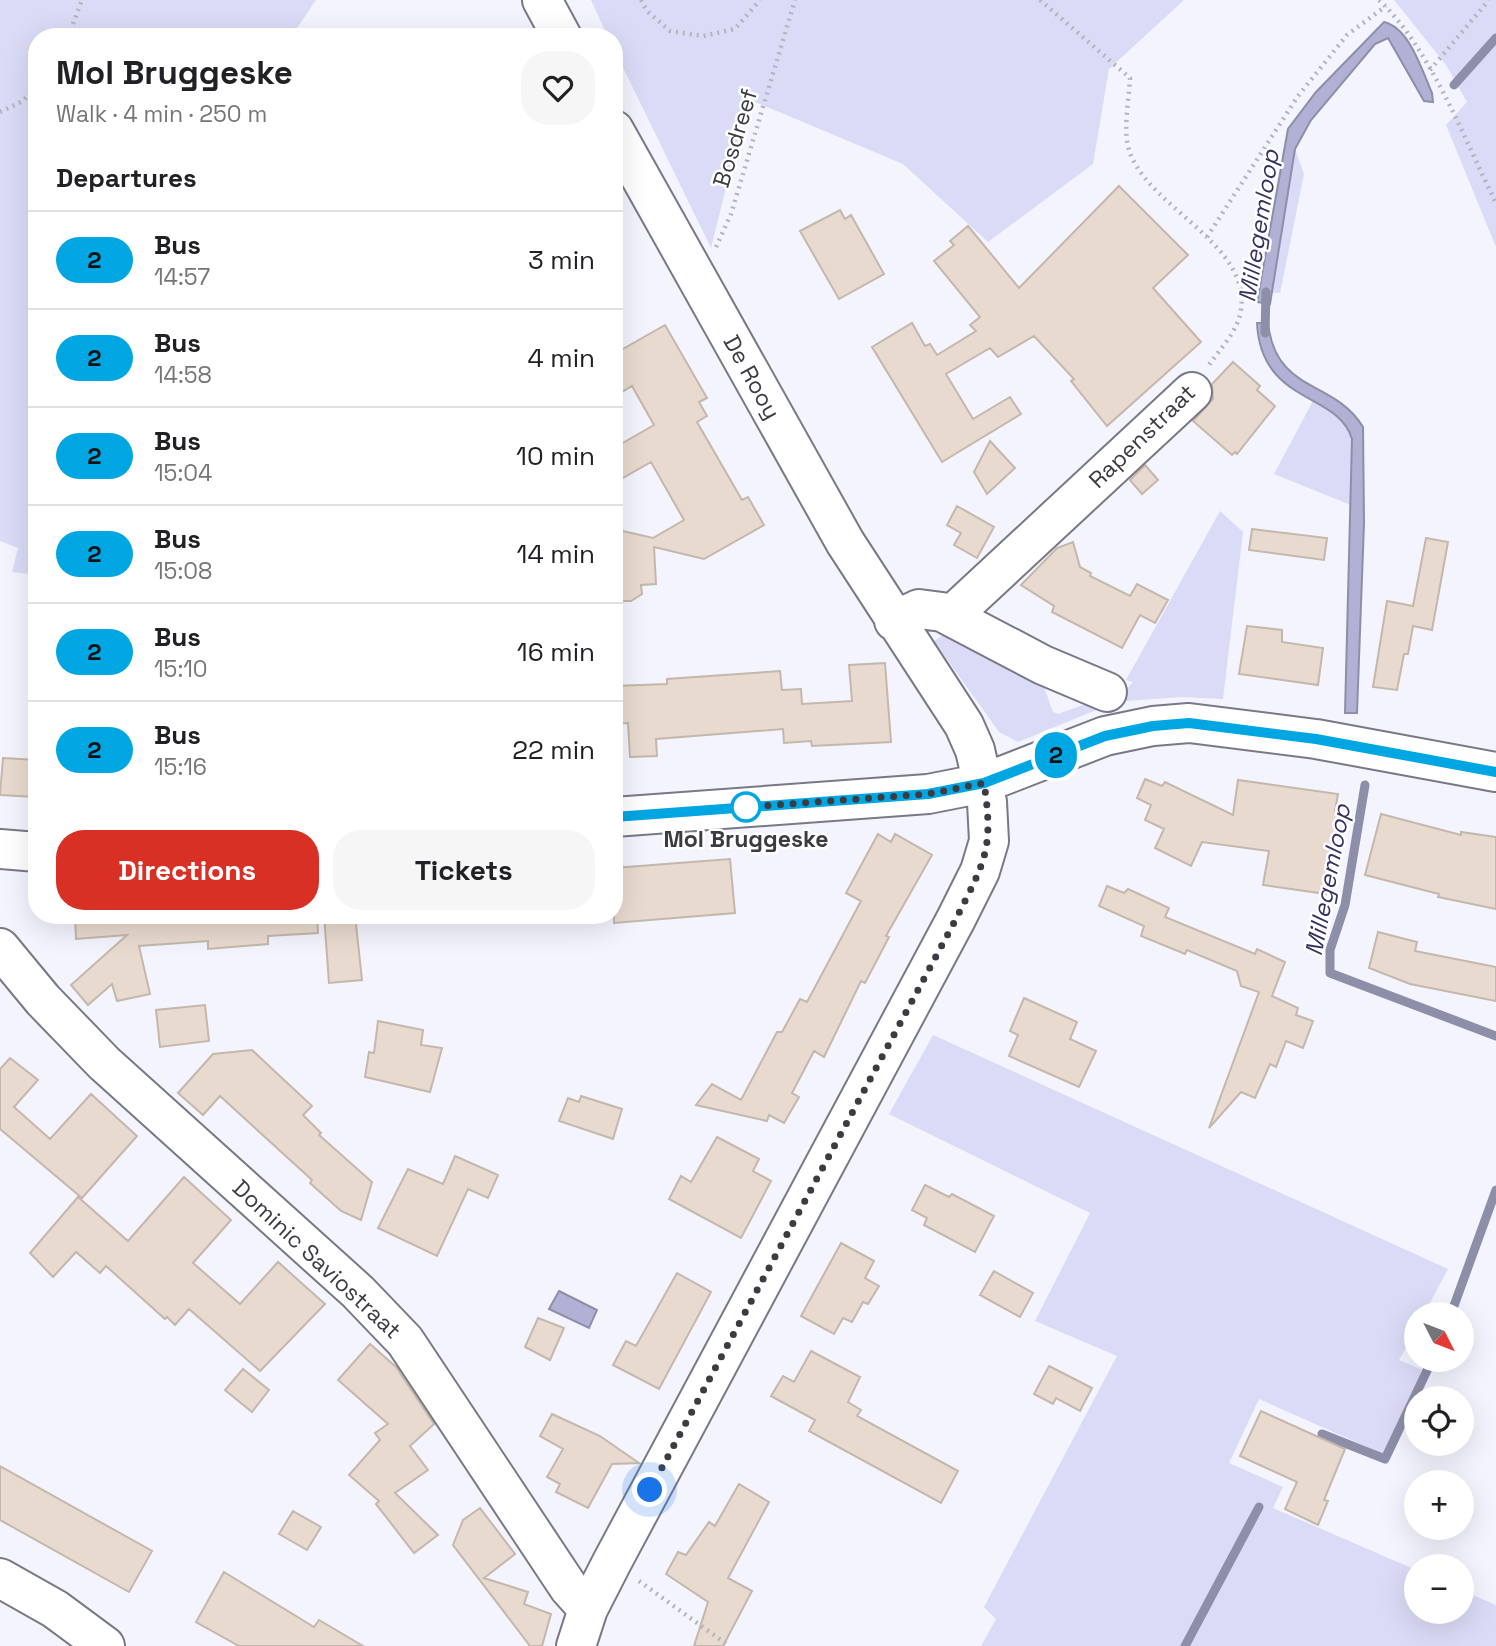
<!DOCTYPE html>
<html lang="en">
<head>
<meta charset="utf-8">
<style>
	body { margin:0; font-family:"Space Grotesk",sans-serif; background:#f6f6f6; color:#202124; height:100vh; display:flex; flex-direction:column; font-size:26px; white-space:nowrap }
	* { box-sizing:border-box; margin:0 }
	p { font-size:23px; color:#757577 }
	.icon { flex:none; width:38px; height:38px; fill:none; stroke:currentColor; stroke-width:2; stroke-linecap:round; stroke-linejoin:round }
	.map { position:relative; flex:1; overflow:hidden }
	.panel { position:absolute; left:28px; top:28px; width:595px; height:896px; display:flex; flex-direction:column; background:#fff; border-radius:28px; box-shadow:0 7px 28px #0002 }
	.panel>* { flex:none }
	.badge { padding:0 14px; border-radius:23px; font-size:24px; line-height:46px }
	.needle { width:46px; rotate:132deg }
	.fabs { position:absolute; left:1404px; top:1302px; display:grid; gap:14px }
	.fabs a { display:grid; place-items:center; width:70px; height:70px; border-radius:50%; background:#fff; box-shadow:0 7px 28px #0002; font-size:35px }
	.you { position:absolute; width:35px; height:35px; margin:-18px; border:5px solid #fff; border-radius:50%; background:#1a73e8; box-shadow:0 0 0 10px #1a73e833 }
	.map>.badge { position:absolute; translate:-50% -50%; box-shadow:0 0 0 4px #fff }
	h2 { padding:0 28px; font-size:26px; line-height:63px }
	.round { display:grid; place-items:center; flex:none; width:74px; height:74px; border-radius:28px; background:#f6f6f6 }
	.summary { display:flex; align-items:center; justify-content:space-between; height:119px; padding:0 28px }
	h1 { font-size:33px; font-weight:700; line-height:52px }
	.button { display:flex; gap:14px; margin-top:auto; padding:14px 28px }
	.button a { flex:1; height:80px; border-radius:28px; background:#d93025; color:#fff; font-size:28px; font-weight:700; line-height:80px; text-align:center }
	.button a+a { background:#f6f6f6; color:#202124 }
	ul { padding:0; list-style:none }
	li { display:flex; align-items:center; gap:21px; height:98px; padding:0 28px; border-top:2px solid #e0e0e0 }
	li div { flex:1 }
	li b { display:block; font-size:26px }
	li em { font-style:normal }
	li .badge { min-width:77px; font-weight:700; text-align:center }
	.map>svg:first-child { display:block }
	.green { fill:#dadbf6 }
	.water { fill:#b0b1d4; stroke:#8d8ea8; stroke-width:2 }
	.lines { fill:none; stroke-linecap:round; stroke-linejoin:round }
	.stream { stroke:#8d8ea8; stroke-width:9 }
	.building { fill:#e8dace; stroke:#c4b7ab; stroke-width:2 }
	.minor-casing { stroke:#787887; stroke-width:42 }
	.path { stroke:#b3b4bd; stroke-width:4.5; stroke-dasharray:2 5; stroke-linecap:butt }
	.minor { stroke:#fff; stroke-width:38 }
	.line-casing { stroke:#fff; stroke-width:16 }
	.line { stroke:#00a6e2; stroke-width:10 }
	.walk { stroke:#3b3b42; stroke-width:7; stroke-dasharray:0 12.6 }
	.stop-dot { fill:#fff; stroke:#00a6e2; stroke-width:3.5 }
	.labels { text-anchor:middle; stroke-width:5; stroke-linejoin:round; paint-order:stroke }
	.street-label { font-size:23px; fill:#3b3b42; stroke:#fff }
	.stop-label { font-size:23px; font-weight:bold; fill:#3b3b42; stroke:#fff }
	.water-label { font-size:24px; font-style:italic; fill:#343160; stroke:#fff }
</style>
</head>
<body>
<div class="map">
<svg width="1496" height="1646" viewBox="0 0 1496 1646">
	<rect width="100%" height="100%" fill="#f3f4fe"/>
	<path class="green" d="M0,0h316l-25,37h-254v538l-25,-3 6,-24 -18,-7z
		M591,0h593l-75,69 -16,95 -105,78 -85,-78 -155,-65 -37,149 -97,-199v-12h-6z
		M1394,0h102v247l-50,-122 21,-23 -21,-37z
		M1295,149l9,25 -24,119 -19,-1 23,-127z
		M1314,399c54,38 41,46 39,107l-79,-32z
		M1220,511l23,21 -20,167 -41,-2 -56,4 -2,-9 9,-10 -7,-2z
		M951,630l89,46 13,36 5,2 47,-17 6,7 -93,38 -19,-10 -65,-91z
		M933,1035l515,234 -24,45h-8v15l-17,31 23,10 -39,84 -124,-55 -30,64 54,24 -10,21 143,62v42h45v-22l35,15v41h-515l15,-27 -12,-12 133,-251 -82,-35 55,-108 -201,-99z"/>
	<path class="water" d="M1384,22c26,6 38,49 48,71l1,9 -9,-1 -36,-63 -13,6 -64,76 -16,29 -25,155 -13,-2 31,-173 28,-37z
		M1257,323h11c8,71 66,56 95,104l1,96 -7,190h-12l7,-274c-13,-47 -91,-34 -95,-116z
		M559,1291l38,19 -8,18 -40,-19z"/>
	<g class="lines">
		<path class="stream" d="M1454,85l42,-47
			M1265,333l1,-41
			M1365,785l-20,120 -15,45v23l166,63
			M1451,1314l45,-124
			M1322,1434l63,25 47,-99
			M1185,1646l74,-139"/>
	</g>
	<path class="building" d="M1119,186l69,69 -35,33 48,54 -94,84 -36,-45 3,-2 -40,-43 -36,21 -8,-9 -44,26 27,45 37,-22 11,17 -79,48 -70,-115 40,-24 13,23 5,-2 7,11 39,-24 -6,-6 10,-8 -46,-56 20,-16 -4,-4 18,-15 51,62z
		M840,210l5,9 6,-4 33,59 -45,25 -39,-68z
		M665,325l42,73 -8,4 8,14 -10,6 45,78 6,-3 16,28 -60,34 -50,-12 2,37 -15,1 1,9 -11,7h-15l-2,-72 39,9 31,-18 -33,-58 -37,21v-35l40,-23 -22,-39 -18,11v-43z
		M1233,362l27,24 -3,4 18,16 -38,48 -2,-2 -3,3 -39,-34 20,-22 -1,-15z
		M990,441l25,27 -28,26 -13,-22z
		M1145,465l13,15 -16,14 -12,-14z
		M957,506l37,21 -17,31 -23,-13 7,-12 -14,-8z
		M1252,529l75,9 -3,22 -75,-10z
		M1426,538l22,4 -16,88 -19,-4 -5,28h-4l-7,36 -24,-3 14,-86 26,5z
		M1073,542l7,25 11,6 -1,3 40,20 7,-12 31,16 -13,23 -15,-8 -18,33 -70,-36 2,-6 -33,-21 36,-37z
		M1247,626l35,4v12l41,6 -5,37 -79,-11z
		M885,663l6,79 -79,4 -1,-5 -27,2 -1,-14 -127,10 1,17 -27,1 -2,-34 -14,1v-38l53,-2v-5l113,-8 2,19 19,-1 1,15 50,-3 -3,-36z
		M3,758l34,2 -2,37 -35,-2z
		M1145,779l17,7 3,-4 68,33 5,-35 100,14 -3,17 4,1 -13,82 -63,-9 6,-34 -67,-9 -11,24 -36,-18 9,-19 -19,-9 6,-15 -14,-7z
		M1381,814l80,21v-3l35,5v72l-58,-12 1,-3 -74,-19z
		M878,834l13,8 4,-8 37,21 -46,81 3,1 -24,46 -4,-2 -37,76 -10,-6 -22,42 7,4 -15,26 -15,-8 -2,6 -71,-16 16,-21 29,16 36,-68h5l18,-33 7,3 54,-101 -15,-8z
		M730,859l5,54 -121,10v-55z
		M1107,886l17,7 4,-4 41,19 -4,9 90,37 2,-5 28,13 -13,34 26,12 -2,7 17,6 -10,27 -17,-7 -10,26 -6,-3 -15,34 -14,-6 -32,36 50,-136 -18,-6 -4,-15 -50,-21 -2,4 -44,-18 3,-10 -45,-20z
		M75,915h242l1,18 -50,3v8l-60,5v-8l-69,5 11,48 -33,7 -5,-17 -24,21 -17,-20 56,-50 -51,4z
		M324,915h31l7,65 -33,3z
		M1378,932l39,10 -2,9 81,16v34l-86,-17 -41,-16z
		M1024,998l53,24 -7,17 26,12 -17,36 -70,-31 9,-21 -8,-4z
		M205,1005l4,36 -49,6 -4,-37z
		M378,1021l45,9 -2,15 21,3 -12,44 -65,-15 4,-25 5,1z
		M252,1050l60,56 -9,9 18,18 -2,2 53,47 -11,38 -20,-9 -31,-28 2,-3 -92,-84 -17,19 -25,-22 35,-39z
		M10,1058l28,22 -24,27 36,32 41,-45 46,42 -55,62 -82,-69v-60z
		M581,1096l41,13 -9,30 -54,-18 9,-23 11,4z
		M717,1137l42,22 -6,12 18,10 -30,57 -72,-39 12,-23 10,6z
		M455,1156l43,19 -10,23 -20,-9 -31,67 -59,-28 30,-59 35,15z
		M184,1177l47,43 -38,43 47,41 38,-42 47,42 -65,67 -71,-62 -14,16 -8,-8 -2,2 -59,-53 -6,7 -24,-21 -23,25 -23,-24 48,-56 50,44z
		M925,1185l24,12 3,-3 42,22 -19,36 -51,-27 3,-7 -15,-8z
		M841,1243l33,18 -9,17 14,8 -11,18 -5,-2 -11,20 -9,-4 -9,16 -33,-18z
		M994,1271l39,22 -13,24 -40,-22z
		M677,1273l34,19 -52,97 -46,-24 13,-24 10,5z
		M538,1318l26,10 -14,32 -25,-13z
		M370,1344l26,23 38,57 -24,22 18,24 -33,23 43,42 -24,18 -38,-49 3,-3 -30,-26 31,-35 -5,-7 13,-9 -50,-44z
		M811,1351l49,26 -12,25 13,8 -4,6 101,55 -17,32 -132,-72 6,-11 -44,-24 12,-20 11,6z
		M1049,1366l43,22 -12,23 -24,-13 -3,6 -19,-10z
		M243,1369l26,21 -17,22 -27,-22z
		M1261,1411l84,38 -21,51 4,1 -10,24 -33,-16 12,-27 -57,-26z
		M552,1414l48,22 39,27 -27,1 -24,44 -32,-16 4,-8 -13,-7 16,-28 -23,-13z
		M0,1466l152,85 -23,41 -129,-72z
		M739,1484l30,18 -41,76 24,13 -29,55h-29l14,-44 -42,-28 12,-22 8,3 23,-33 6,4z
		M480,1508l35,46 -31,24 44,14 -4,12 27,10 -9,32h-12l-77,-101 10,-25z
		M293,1511l28,16 -14,23 -28,-16z
		M224,1572l90,55 5,-7 44,26h-124l-43,-24z"/>
	<g class="lines">
		<defs>
			<path id="minor" d="M542,0l20,37
				M951,616l241,-224
				M894,621l25,-12 23,3 101,53 64,27
				M614,817l314,-23 56,-11 121,-47 48,-10 36,-3 127,16 180,33
				M0,849l37,3
				M0,948l43,52 61,63 254,229 47,49 164,247 19,21
				M0,1578l55,31 50,37
				M576,1646l12,-37 24,-47 344,-643 24,-48 9,-30 -2,-39 -12,-52 -11,-25 -119,-183 -231,-412"/>
		</defs>
		<use href="#minor" class="minor-casing"/>
		<path class="path" d="M641,0l6,11 23,20 33,5 32,-7 25,-29
			M1040,0l90,78c-1,23 -8,53 0,75 21,57 126,93 110,162 -5,19 -20,34 -31,50
			M1379,0c52,49 85,139 117,203
			M68,37l14,-37
			M1430,70l59,-70
			M0,112l23,-11 14,-17
			M1207,237l91,-141 49,-61 39,-29
			M716,247l15,-33 64,-214
			M639,1581l90,65"/>
		<use href="#minor" class="minor"/>
	</g>
	<g class="lines">
		<defs>
			<path id="line" d="M614,817l314,-23 56,-11 121,-47 48,-10 36,-3 127,16 180,33"/>
		</defs>
		<use href="#line" class="line-casing"/>
		<use href="#line" class="line"/>
		<path class="walk" d="M650,1490l306,-571c29,-58 38,-70 28,-136l-56,11 -182,13"/>
	</g>
	<circle class="stop-dot" cx="746" cy="807" r="14"/>
	<g class="labels">
		<g class="street-label">
			<text transform="translate(735 138) rotate(-73)" y="8">Bosdreef</text>
			<text transform="translate(752 377) rotate(61)" y="8">De Rooy</text>
			<text transform="translate(1142 436) rotate(-44)" y="8">Rapenstraat</text>
			<text transform="translate(317 1259) rotate(43)" y="8">Dominic Saviostraat</text>
		</g>
		<g class="stop-label">
			<text x="746" y="847">Mol Bruggeske</text>
		</g>
		<g class="water-label">
			<text transform="translate(1259 226) rotate(-81)" y="8">Millegemloop</text>
			<text transform="translate(1328 880) rotate(-79)" y="8">Millegemloop</text>
		</g>
	</g>
</svg>
<div class="fabs">
<a><svg class="needle" viewBox="-14 -14 28 28"><path d="M0-13l5 13h-10z" fill="#e53935"/><path d="M0 13l5-13h-10z" fill="#757577"/></svg></a>
<a><svg class="icon" aria-label="locate" viewBox="0 0 24 24"><circle cx="12" cy="12" r="6"/><path d="M12 2v4M12 18v4M2 12h4M18 12h4"/></svg></a>
<a>+</a>
<a>−</a>
</div>
<div class="you" style="left:650px;top:1490px"></div>
<b class="badge" style="left:1056px;top:755px;background:#00a6e2;color:#111">2</b>
<section class="panel">
<div class="summary"><div><h1>Mol Bruggeske</h1><p>Walk · 4 min · 250 m</p></div><a class="round"><svg class="icon" aria-label="heart" viewBox="0 0 24 24"><path d="M12 20l-8-8c-3-5 5-10 8-4 3-6 11-1 8 4z"/></svg></a></div>
<h2>Departures</h2>
<ul>
<li><span class="badge" style="background:#00a6e2;color:#111">2</span><div><b>Bus</b><p>14:57</p></div><em>3 min</em></li>
<li><span class="badge" style="background:#00a6e2;color:#111">2</span><div><b>Bus</b><p>14:58</p></div><em>4 min</em></li>
<li><span class="badge" style="background:#00a6e2;color:#111">2</span><div><b>Bus</b><p>15:04</p></div><em>10 min</em></li>
<li><span class="badge" style="background:#00a6e2;color:#111">2</span><div><b>Bus</b><p>15:08</p></div><em>14 min</em></li>
<li><span class="badge" style="background:#00a6e2;color:#111">2</span><div><b>Bus</b><p>15:10</p></div><em>16 min</em></li>
<li><span class="badge" style="background:#00a6e2;color:#111">2</span><div><b>Bus</b><p>15:16</p></div><em>22 min</em></li>
</ul>
<div class="button"><a>Directions</a><a>Tickets</a></div>
</section>
</div>
</body>
</html>
